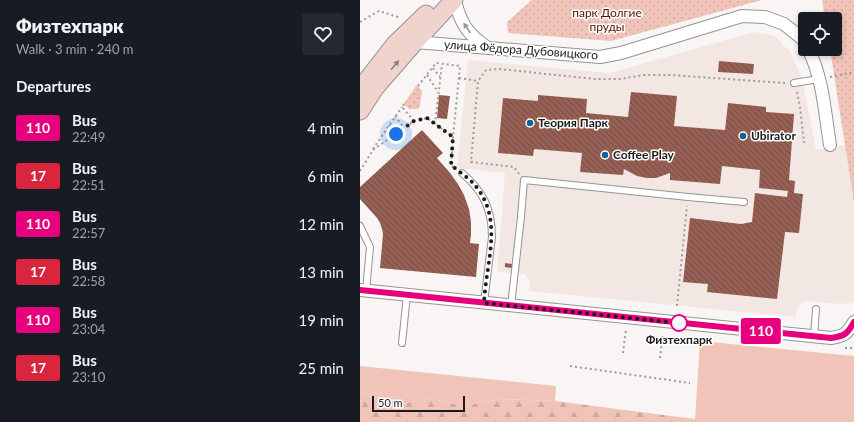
<!DOCTYPE html>
<html lang="en">
<head>
<meta charset="utf-8">
<style>
	body { margin:0; font-family:Lato,sans-serif; background:#242831; color:#f1f3f6; height:100vh; display:flex; flex-direction:column; font-size:15px; white-space:nowrap }
	* { box-sizing:border-box; margin:0 }
	p { font-size:13px; color:#9ea1a6 }
	.icon { flex:none; width:22px; height:22px; fill:none; stroke:currentColor; stroke-width:2; stroke-linecap:round; stroke-linejoin:round }
	.map { position:relative; flex:1; overflow:hidden }
	.details { display:flex; flex-direction:column; background:#171b24; width:360px }
	.details>* { flex:none }
	.badge { padding:0 8px; border-radius:3px; font-size:14px; line-height:26px }
	.tools { position:absolute; left:438px; top:12px; display:grid; gap:8px }
	.tools a { display:grid; place-items:center; width:44px; height:44px; border-radius:4px; background:#171b24; box-shadow:0 2px 6px #0003; font-size:20px }
	.scale { position:absolute; left:12px; bottom:10px; width:93px; box-sizing:border-box; padding-left:4px; border:2px solid #1b1a1a; border-top:0; font-size:11px; line-height:14px; white-space:nowrap; color:#1b1a1a; -webkit-text-stroke:3px #fff; paint-order:stroke }
	.you { position:absolute; width:20px; height:20px; margin:-10px; border:3px solid #fff; border-radius:50%; background:#1a73e8; box-shadow:0 0 0 6px #1a73e833 }
	.map>.badge { position:absolute; translate:-50% -50%; box-shadow:0 0 0 2px #fff }
	h2 { padding:0 16px; font-size:15px; line-height:36px }
	.round { display:grid; place-items:center; flex:none; width:42px; height:42px; border-radius:4px; background:#242831 }
	.summary { display:flex; align-items:center; justify-content:space-between; height:68px; padding:0 16px }
	h1 { font-size:19px; font-weight:800; line-height:30px }
	ul { padding:0; list-style:none }
	li { display:flex; align-items:center; gap:12px; height:48px; padding:0 16px }
	li div { flex:1 }
	li b { display:block; font-size:15px }
	li em { font-style:normal }
	li .badge { min-width:44px; font-weight:700; text-align:center }
	main { display:flex; flex:1; min-height:0 }
	.map>svg:first-child { display:block }
	.built { fill:#f3e7e4 }
	.green { fill:#f1c4ba }
	.forest { fill:url(#forest-firs) }
	.park { fill:url(#park-dots) }
	.building { fill:url(#building-back-hatch) }
	.lines { fill:none; stroke-linecap:round; stroke-linejoin:round }
	.lane-casing { stroke:#969392; stroke-width:8 }
	.street-casing { stroke:#969392; stroke-width:14 }
	.secondary-casing { stroke:#969392; stroke-width:19 }
	.path { stroke:#9e9b9a; stroke-width:2; stroke-dasharray:2 3; stroke-linecap:butt }
	.lane { stroke:#fff; stroke-width:6 }
	.street { stroke:#fff; stroke-width:12 }
	.secondary { stroke:#f0d3cd; stroke-width:17 }
	.oneway { fill:#989898 }
	.oneway2 { fill:#90807c }
	.line-casing { stroke:#fff; stroke-width:9 }
	.line { stroke:#e6007e; stroke-width:6 }
	.walk { stroke:#1b1a1a; stroke-width:4; stroke-dasharray:0 7.2 }
	.poi-dot { fill:#126294; stroke:#fff; stroke-width:1.5 }
	.stop-dot { fill:#fff; stroke:#e6007e; stroke-width:2 }
	.labels { text-anchor:middle; stroke-width:3; stroke-linejoin:round; paint-order:stroke }
	.park-label { font-size:12px; fill:#560f03; stroke:#fff }
	.street-label { font-size:12px; fill:#1b1a1a; stroke:#fff }
	.poi-label { font-size:12px; font-weight:bold; fill:#1b1a1a; stroke:#fff; text-anchor:start }
	.stop-label { font-size:12px; font-weight:bold; fill:#1b1a1a; stroke:#fff }
</style>
</head>
<body>
<main>
<section class="details">
<div class="summary"><div><h1>Физтехпарк</h1><p>Walk · 3 min · 240 m</p></div><a class="round"><svg class="icon" aria-label="heart" viewBox="0 0 24 24"><path d="M12 20l-8-8c-3-5 5-10 8-4 3-6 11-1 8 4z"/></svg></a></div>
<h2>Departures</h2>
<ul>
<li><span class="badge" style="background:#e6007e;color:#fff">110</span><div><b>Bus</b><p>22:49</p></div><em>4 min</em></li>
<li><span class="badge" style="background:#d7263d;color:#fff">17</span><div><b>Bus</b><p>22:51</p></div><em>6 min</em></li>
<li><span class="badge" style="background:#e6007e;color:#fff">110</span><div><b>Bus</b><p>22:57</p></div><em>12 min</em></li>
<li><span class="badge" style="background:#d7263d;color:#fff">17</span><div><b>Bus</b><p>22:58</p></div><em>13 min</em></li>
<li><span class="badge" style="background:#e6007e;color:#fff">110</span><div><b>Bus</b><p>23:04</p></div><em>19 min</em></li>
<li><span class="badge" style="background:#d7263d;color:#fff">17</span><div><b>Bus</b><p>23:10</p></div><em>25 min</em></li>
</ul>
</section>
<div class="map">
<svg width="494" height="422" viewBox="0 0 494 422">
	<defs>
		<pattern id="forest-firs" width="22" height="20" patternUnits="userSpaceOnUse"><rect width="22" height="20" fill="#f1c4ba"/><path d="M5 1l3.5 6h-7zM16 11l3.5 6h-7z" fill="#cea89f"/></pattern>
		<pattern id="park-dots" width="8" height="8" patternUnits="userSpaceOnUse"><rect width="8" height="8" fill="#f1c4ba"/><path d="M2 2h.1M6 6h.1" fill="none" stroke="#cea89f" stroke-width="1.8" stroke-linecap="round"/></pattern>
		<pattern id="building-back-hatch" width="6" height="6" patternUnits="userSpaceOnUse"><rect width="6" height="6" fill="#965f53"/><path d="M-1 5l2 2M0 0l6 6M5-1l2 2" fill="none" stroke="#7a4e44"/></pattern>
	</defs>
	<rect width="100%" height="100%" fill="#f9f5f4"/>
	<path class="built" d="M394,32l21,4 16,17 11,26 14,71 29,-5 9,58v99l-12,2 -38,-3 -6,5 -3,11 -266,-26 1,-10 -6,-7 -27,-2 8,-99 -48,-5 11,-108 142,13z"/>
	<path class="green" d="M340,341l154,15v66h-155l-4,-3z
		M0,366l196,20 -1,15 -55,-2 -36,7 -36,-8 -35,8 -33,-14z"/>
	<path class="forest" d="M0,392l33,14 35,-8 36,8 36,-7 55,2 140,18 4,3h-339z"/>
	<path class="park" d="M172,0h230l-151,41 -103,-8 -1,-11z
		M462,0h32v203l-24,-154h5v-30h-10z
		M56,86h2l4,5 -2,15 -2,3h-9l-5,-5 1,-2z"/>
	<path class="building" d="M359,61l35,3 -1,10 -35,-2z
		M271,92l46,4 -3,30 51,4 3,-27 38,4v5l28,2 -5,66 6,1 -1,12 9,1 -4,39 -14,-1 -8,67 -70,-7 1,-8 -25,-2 7,-64 51,6 11,-2 3,-29 32,4 1,-6 -29,-3 1,-18 -38,-4 -2,18 -50,-4v-7l-14,5h-9l-10,-2 -13,-7 -1,6 -43,-3 2,-19 -48,-4 -1,7 -35,-3 5,-55 35,3v-6l49,4 -1,14 42,4z
		M79,95l11,1 -3,23 -10,-1z
		M62,130l21,23 -6,5 13,15 8,11 6,11 5,14 2,13v13l-1,8 9,1 -3,33 -96,-9 3,-34 -1,-5 -2,-6 -3,-5 -17,-19v-12z
		M145,263l7,1v4l-7,-1z"/>
	<g class="lines">
		<defs>
			<path id="lane" d="M434,83l25,-4
				M102,173c21,18 30,36 30,64l-8,66
				M0,226l10,21 -4,44
				M151,306l10,-89 3,-37 164,17 56,5
				M454,337l2,-28
				M42,343l5,-48"/>
			<path id="street" d="M95,0c5,23 13,35 33,48
				M55,42l185,15 21,-4 121,-37 23,1 19,7 20,16 1,3
				M448,49c15,28 17,65 22,96
				M0,290l471,48c13,-2 16,-4 23,-16"/>
			<path id="secondary" d="M0,89l35,-45 31,-30
				M0,111l15,-23 40,-46 39,-42"/>
		</defs>
		<use href="#lane" class="lane-casing"/>
		<use href="#street" class="street-casing"/>
		<use href="#secondary" class="secondary-casing"/>
		<path class="path" d="M0,22l19,-11 22,7
			M73,68l7,9
			M67,75l11,17
			M470,77l24,-5
			M99,78l19,3
			M58,86l18,-23 24,3 -7,71
			M437,92l3,15 4,36
			M44,104l-2,3 12,14
			M35,116l9,12
			M75,124l7,-60
			M29,125l7,9
			M13,149l29,-42
			M0,171l13,-21 41,-29 13,-3 26,19 -2,28 3,3
			M159,174l-5,-7 -43,-5 7,-81 8,-11 13,-1 96,10h25l24,-4h26l115,8
			M317,306l10,-100
			M485,348h9
			M263,353l3,-24
			M300,358l3,-25
			M210,366l120,17"/>
		<use href="#lane" class="lane"/>
		<use href="#street" class="street"/>
		<use href="#secondary" class="secondary"/>
	</g>
	<defs><path id="oneway-solid" d="M-6-.8H1V-3.2L6.5 0L1 3.2V.8H-6Z"/></defs>
	<use class="oneway" href="#oneway-solid" transform="translate(107 28) rotate(-124)"/>
	<use class="oneway2" href="#oneway-solid" transform="translate(35 65) rotate(-49)"/>
	<g class="lines">
		<defs>
			<path id="line" d="M0,290l471,48c13,-2 16,-3 23,-16"/>
		</defs>
		<use href="#line" class="line-casing"/>
		<use href="#line" class="line"/>
		<path class="walk" d="M36,134l18,-13 13,-3 26,19 -2,28c6,5 13,10 19,15 36,35 16,80 14,123l195,20"/>
	</g>
	<g class="poi-dot">
		<circle cx="170" cy="123" r="4"/>
		<circle cx="383" cy="136" r="4"/>
		<circle cx="245" cy="155" r="4"/>
	</g>
	<circle class="stop-dot" cx="319" cy="323" r="8"/>
	<g class="labels">
		<g class="park-label">
			<text x="247" y="17">парк Долгие<tspan x="247" dy="14">пруды</tspan></text>
		</g>
		<g class="street-label">
			<text transform="translate(161 50) rotate(4)" y="4">улица Фёдора Дубовицкого</text>
		</g>
		<g class="poi-label">
			<text x="178" y="127">Теория Парк</text>
			<text x="391" y="140">Ubirator</text>
			<text x="253" y="159">Coffee Play</text>
		</g>
		<g class="stop-label">
			<text x="319" y="344">Физтехпарк</text>
		</g>
	</g>
</svg>
<div class="tools">
<a><svg class="icon" aria-label="locate" viewBox="0 0 24 24"><circle cx="12" cy="12" r="6"/><path d="M12 2v4M12 18v4M2 12h4M18 12h4"/></svg></a>
</div>
<div class="scale">50 m</div>
<div class="you" style="left:36px;top:134px"></div>
<b class="badge" style="left:401px;top:331px;background:#e6007e;color:#fff">110</b>
</div>
</main>
</body>
</html>
